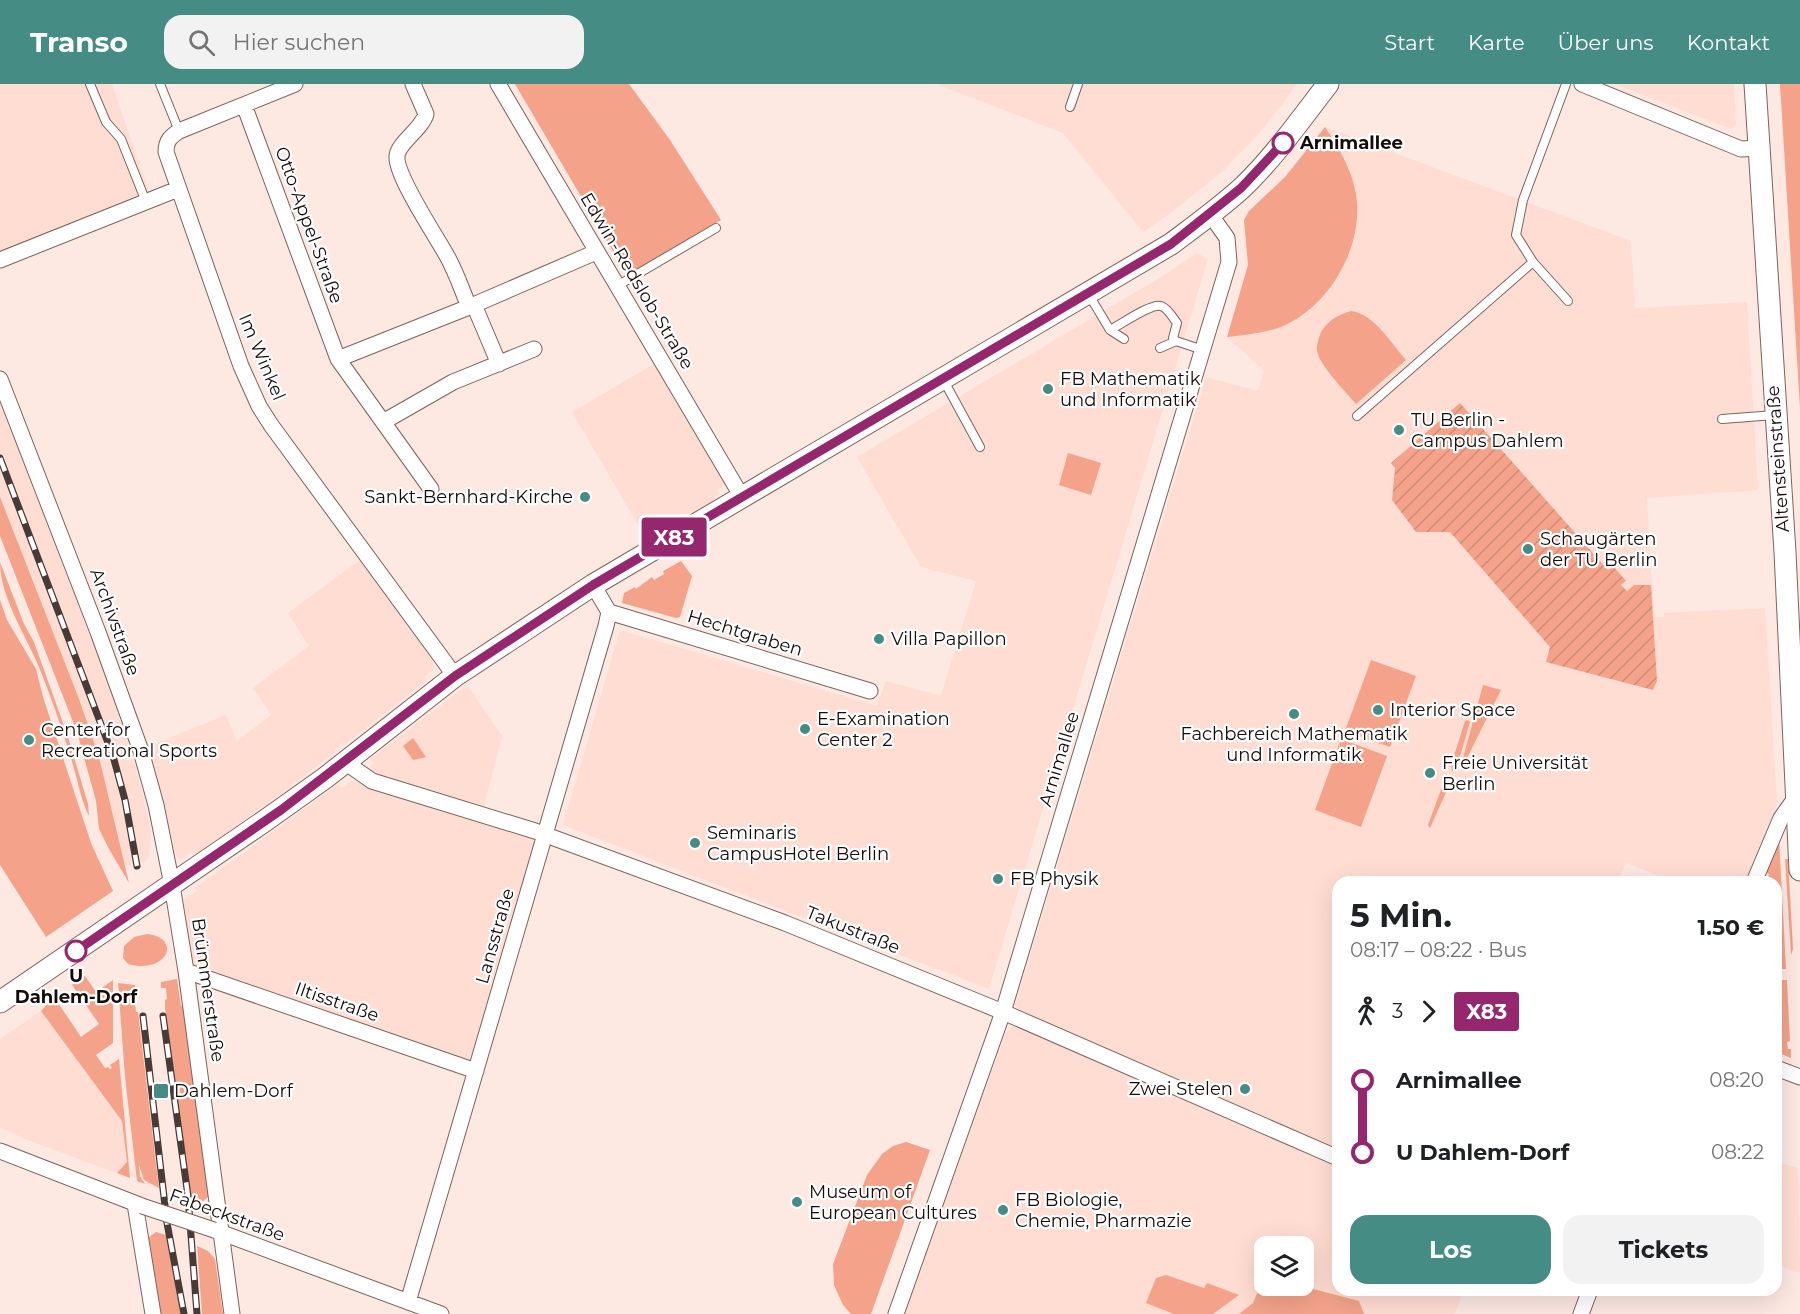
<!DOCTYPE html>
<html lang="de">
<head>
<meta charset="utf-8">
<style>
	body { margin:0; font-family:Montserrat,sans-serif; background:#f2f2f2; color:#202124; height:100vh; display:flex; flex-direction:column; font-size:22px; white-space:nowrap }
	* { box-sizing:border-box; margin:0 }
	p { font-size:20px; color:#757577 }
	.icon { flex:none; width:33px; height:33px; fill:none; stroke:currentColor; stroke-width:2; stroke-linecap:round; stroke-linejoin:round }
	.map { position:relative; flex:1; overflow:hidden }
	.drawer { position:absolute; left:1332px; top:792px; width:450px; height:420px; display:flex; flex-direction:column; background:#fff; border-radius:18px; box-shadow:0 6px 24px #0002 }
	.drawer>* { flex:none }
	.badge { padding:0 12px; border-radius:4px; font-size:21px; line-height:39px }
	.controls { position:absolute; left:1254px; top:1152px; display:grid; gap:12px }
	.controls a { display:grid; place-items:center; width:60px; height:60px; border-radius:12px; background:#fff; box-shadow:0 6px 24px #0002; font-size:30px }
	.map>.badge { position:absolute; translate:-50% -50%; box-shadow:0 0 0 3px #fff }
	.legs { display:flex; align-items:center; gap:9px; height:66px; padding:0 18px; font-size:20px }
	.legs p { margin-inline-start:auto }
	.overview { display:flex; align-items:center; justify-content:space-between; height:102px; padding:0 18px }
	h1 { font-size:33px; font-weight:700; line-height:45px }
	.action { display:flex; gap:12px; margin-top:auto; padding:12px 18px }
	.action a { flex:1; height:69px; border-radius:18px; background:#458c85; color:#fff; font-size:24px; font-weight:700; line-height:69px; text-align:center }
	.action a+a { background:#f2f2f2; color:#202124 }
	ul { padding:0 18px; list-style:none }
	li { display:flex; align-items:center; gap:21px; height:72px; font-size:22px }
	li i { display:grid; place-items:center; width:9px; height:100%; margin:0 8px; background:currentColor }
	li i::after { content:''; width:15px; height:15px; margin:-8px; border:4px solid; border-radius:50%; background:#fff }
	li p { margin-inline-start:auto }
	li:first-child i { background:linear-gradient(#0000 50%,currentColor 0) }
	li:last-child i { background:linear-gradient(currentColor 50%,#0000 0) }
	header { display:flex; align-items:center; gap:36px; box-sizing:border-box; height:84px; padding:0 30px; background:#458c85; color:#fff }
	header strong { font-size:28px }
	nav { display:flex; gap:33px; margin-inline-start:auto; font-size:21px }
	.search { width:420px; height:54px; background:#f2f2f2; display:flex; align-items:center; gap:15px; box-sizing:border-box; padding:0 21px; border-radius:18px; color:#757577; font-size:22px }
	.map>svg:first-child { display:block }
	.built { fill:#ffddd2; fill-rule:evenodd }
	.green { fill:#f4a38a }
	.garden { fill:url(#garden-furrows) }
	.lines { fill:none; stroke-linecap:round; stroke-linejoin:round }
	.service-casing { stroke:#7f6259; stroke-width:10 }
	.minor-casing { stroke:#7f6259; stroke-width:17 }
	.secondary-casing { stroke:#7f6259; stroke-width:23 }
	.service { stroke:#fff; stroke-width:8 }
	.minor { stroke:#fff; stroke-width:15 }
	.secondary { stroke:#fff; stroke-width:21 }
	.rail-casing { stroke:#483b37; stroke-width:7 }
	.rail { stroke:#fff; stroke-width:4.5; stroke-dasharray:14; stroke-linecap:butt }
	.minor-bridge-casing { stroke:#7f6259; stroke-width:17; stroke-linecap:butt }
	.minor-bridge { stroke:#fff; stroke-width:15 }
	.line-1-casing { stroke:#fff; stroke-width:14 }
	.line-1 { stroke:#95276e; stroke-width:9 }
	.stop-1-dot { fill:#fff; stroke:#95276e; stroke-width:3 }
	.poi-dot { fill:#458c85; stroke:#fff; stroke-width:2 }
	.labels { text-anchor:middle; stroke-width:4.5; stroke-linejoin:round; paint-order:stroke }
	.stop-label { font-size:18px; font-weight:bold; fill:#160b08; stroke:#fff; text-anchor:start }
	.street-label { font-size:18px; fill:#160b08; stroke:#fff }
	.poi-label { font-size:18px; fill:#160b08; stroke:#fff; text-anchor:start }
</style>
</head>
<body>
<header>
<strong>Transo</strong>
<div class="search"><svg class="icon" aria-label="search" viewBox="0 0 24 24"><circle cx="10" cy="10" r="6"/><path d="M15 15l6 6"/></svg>Hier suchen</div>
<nav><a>Start</a><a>Karte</a><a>Über uns</a><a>Kontakt</a></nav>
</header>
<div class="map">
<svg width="1800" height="1230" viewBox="0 0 1800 1230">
	<defs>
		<pattern id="garden-furrows" width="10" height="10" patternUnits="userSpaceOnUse" patternTransform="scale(1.5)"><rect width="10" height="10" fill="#f4a38a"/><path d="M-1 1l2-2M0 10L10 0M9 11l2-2" fill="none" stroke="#d08b76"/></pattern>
	</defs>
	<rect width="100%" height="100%" fill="#fde8e2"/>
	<path class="built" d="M0,0h112l37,108 -149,60z
		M937,0h360l-34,45 -39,41 -52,42 -29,20 -80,-99z
		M1615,0h119l2,41 -5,4z
		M1325,43l306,114 4,67 112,-6 11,188 -111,8 3,58 4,61h10v-4l101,-5 12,196 -31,78h-72l-48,-19 -8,19h-280v269l-317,-139 -6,-7 191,-628 52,14 6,-21 -37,-33 28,-3 25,-7 26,-14 35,-42 13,-32 3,-38 -11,-39 -7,-15z
		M1197,169l11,6 -219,730 -426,-164 57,-195 257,76 9,-25 55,15 35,-115 -55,-14 -64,-110 306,-181z
		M654,280l13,18 59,102 -9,6 2,4 -4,3 -2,7 -18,10 -6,-1 -43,25 -74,-126z
		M0,319l103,266 28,83 13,47 7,34 -2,24 -5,5 -24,5 -29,-99 -91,-246z
		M360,476l70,95 4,11 -1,4 -9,6 3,4 -83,65 -3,-1 -7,6 1,2 -48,37 -91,65 -2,-2 -14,7 -7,-8 -26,-104 79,-32 11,26 34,-26 -18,-27 56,-42 -21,-33z
		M467,601l35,51 -19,73 -95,-28 -16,-8 -2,-6 4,-4 -4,-4z
		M352,697l17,4 -1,3 161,49 7,7 -64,218 -265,-89 -16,-9 -9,-61 1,-3 14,-9 -2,-3 143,-104 4,4z
		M41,927l81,110 5,41 -10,11 -90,-33 -27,-13v-88z
		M1015,941l5,1 318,139v125h126l-9,24h-552l103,-282zM1264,1162h40v40h-40z
		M1776,1078l22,6 2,104h-5l-19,-9z"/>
	<path class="green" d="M515,0h114l41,56 51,80 -94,55z
		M1780,0h20v324z
		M1325,43c15,22 30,48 32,75 4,50 -30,106 -76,125 -17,6 -36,8 -54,10l21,-72 -4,-45 5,-9 36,-34z
		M1351,227c22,2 41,33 55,49l-50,44c-10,-12 -37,-39 -39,-53 -1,-6 2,-13 4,-19 7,-12 17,-17 30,-21z
		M1068,369l33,10 -10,32 -32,-10z
		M0,413l79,202 20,58 30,126 -20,-34 -10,-20 -3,-28 -19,-69 -77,-196z
		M681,477l11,15 -12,41 -4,1 -54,-15 2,-10 11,-6 1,2 16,-12 2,3 10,-6 -1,-3z
		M0,478l24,62 10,18 34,95 20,67 1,12c-7,-14 -10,-29 -14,-44 -9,-32 -20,-64 -32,-95 -13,-36 -43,-77 -43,-115z
		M0,516l7,20 29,49 7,28 48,146 22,48 -67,46 -46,-72z
		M1371,576l45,16 -26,71 -45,-16z
		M1483,601l18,5 -39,78 -1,-3z
		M1468,636l2,2 -14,48 -4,1 -1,-6 14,-44z
		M413,654l13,19 -13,3 -10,-14z
		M1341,655l46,17 -26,71 -46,-17z
		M1446,692l6,3 -22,49 -2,-3z
		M1779,753l7,132h-5l1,11h5l3,61 -3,1 1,7h3v9l-15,-6v-170h-15l1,-3 5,2 2,-7 -4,-2z
		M1785,775h3l5,90 -2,6z
		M147,850c36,4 20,41 -19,30l-5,-6 1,-12 10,-9z
		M85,892l11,16 17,-12v63l-17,12 9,13 3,-1 2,2 2,-1 -2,-3 9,-6 11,119 -13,-5 10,-11 -5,-41 -81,-110 13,-14 27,40 18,-13 -27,-39z
		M177,895l4,27h3l24,183v8l-6,5 -11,-2 -26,-191v-9l2,-1 -1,-11h-5v-6z
		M118,899l17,2 1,6 -5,1 2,11h2l1,9h2l21,176 -15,-8 -5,-15 1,11 5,8 -8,-3 -12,-104z
		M906,1058l24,8 -59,164h-20l-8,-9 -9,-20 -1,-21 34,-89 15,-21 11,-8z
		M156,1148l10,3 15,79h-22l-11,-73 1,-4z
		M197,1162l11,5 7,8 8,55h-21z
		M1166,1191l38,13 3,-5 32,12 -26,19h-39l-28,-11 10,-25z
		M1264,1193v9h38l57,15 5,13h-125l14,-11z"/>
	<path class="garden" d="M1460,319l148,167 5,-4 13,15 -5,4 6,6 7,-6h17l6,96 -4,9 -107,-28 4,-15 -100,-115h-34l-24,-32 3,-32 -4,-5z"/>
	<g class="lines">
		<defs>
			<path id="service" d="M90,0l16,38 15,17 25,63
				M160,0l19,47
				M1566,0l-43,116 -7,35 17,27 35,39
				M1070,23l8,-23
				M617,202l99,-58
				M1089,211l21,35c10,-5 41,-27 51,-24 7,2 12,12 16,17l-4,15 3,3
				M1110,246l14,9
				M1160,264l16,-7 27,9
				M944,297l36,66
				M1357,332l176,-154
				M1722,335l53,-4"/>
			<path id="minor" d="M295,0l-116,47c-9,6 -13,10 -13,21l75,214 18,40 12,19 184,251
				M413,0l13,30c-4,15 -28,29 -29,42 -2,19 39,80 50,100 9,16 15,34 22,51
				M498,0l244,413
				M1582,0l159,65 18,-1
				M244,21l94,254 93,130
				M0,176l178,-71
				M474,221l25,59
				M338,275l131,-52 127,-55
				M0,295l98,253 43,119 15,54 16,80 14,86 46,343
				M383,338l70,-40 81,-33
				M609,528l261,79
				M345,678l27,19 163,50 250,92 218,89 335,146
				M1754,798l27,-64 15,-21h4
				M186,887l290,100
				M1776,984l24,9
				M0,1067l142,55
				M135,1120l18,110
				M214,1146l227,84
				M408,1218l198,-676 3,-14 -16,-27
				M896,1230l107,-302 226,-750 -2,-24 -17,-24
				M1581,1230l9,-24"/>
			<path id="secondary" d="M1755,0l30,468 15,318
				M0,918l266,-182 59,-42 130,-102 138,-91 578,-341c24,-18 49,-36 72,-57 32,-31 58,-68 85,-103"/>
		</defs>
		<use href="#service" class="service-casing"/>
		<use href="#minor" class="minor-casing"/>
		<use href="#secondary" class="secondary-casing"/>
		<use href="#service" class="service"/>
		<use href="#minor" class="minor"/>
		<use href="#secondary" class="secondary"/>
		<defs>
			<path id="rail" d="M0,374l113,298 12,44 12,66
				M143,932l24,207 17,91
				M163,932l25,180 9,118"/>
		</defs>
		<use href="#rail" class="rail-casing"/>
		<use href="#rail" class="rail"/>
		<defs>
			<path id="minor-bridge" d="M142,1122l72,24"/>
		</defs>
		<use href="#minor-bridge" class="minor-bridge-casing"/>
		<use href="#minor-bridge" class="minor-bridge"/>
	</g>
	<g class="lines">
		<defs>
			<path id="line-1" d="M76,867l205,-141 174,-134 138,-91 578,-341 70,-56 42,-45"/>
		</defs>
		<use href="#line-1" class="line-1-casing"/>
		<use href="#line-1" class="line-1"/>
	</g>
	<g class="stop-1-dot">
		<circle cx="1283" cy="59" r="10"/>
		<circle cx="76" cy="867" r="10"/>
	</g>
	<g class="poi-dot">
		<circle cx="1048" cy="305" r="6"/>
		<circle cx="1399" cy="346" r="6"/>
		<circle cx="585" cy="413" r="6"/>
		<circle cx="1528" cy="465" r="6"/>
		<circle cx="879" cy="555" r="6"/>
		<circle cx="1378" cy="626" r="6"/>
		<circle cx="1294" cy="630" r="6"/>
		<circle cx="805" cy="645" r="6"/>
		<circle cx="29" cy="656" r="6"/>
		<circle cx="1430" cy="689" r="6"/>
		<circle cx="695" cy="759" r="6"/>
		<circle cx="998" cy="795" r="6"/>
		<circle cx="1245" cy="1005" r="6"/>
		<rect x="153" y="999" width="16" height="16" rx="3"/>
		<circle cx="797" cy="1118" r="6"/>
		<circle cx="1003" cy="1126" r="6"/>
	</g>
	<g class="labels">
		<g class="stop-label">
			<text x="1300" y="65">Arnimallee</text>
			<text x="76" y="898" text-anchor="middle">U<tspan x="76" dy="21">Dahlem-Dorf</tspan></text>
		</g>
		<g class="street-label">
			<text transform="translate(309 141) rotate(70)" y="6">Otto-Appel-Straße</text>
			<text transform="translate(637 197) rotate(59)" y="6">Edwin-Redslob-Straße</text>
			<text transform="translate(262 273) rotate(67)" y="6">Im Winkel</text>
			<text transform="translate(1778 375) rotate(-94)" y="6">Altensteinstraße</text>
			<text transform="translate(115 538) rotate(70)" y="6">Archivstraße</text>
			<text transform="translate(745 549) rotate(17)" y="6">Hechtgraben</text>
			<text transform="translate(1059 675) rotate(-73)" y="6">Arnimallee</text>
			<text transform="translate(853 846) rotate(22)" y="6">Takustraße</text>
			<text transform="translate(495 852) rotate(-74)" y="6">Lansstraße</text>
			<text transform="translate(208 906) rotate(82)" y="6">Brümmerstraße</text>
			<text transform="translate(337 918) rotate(19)" y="6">Iltisstraße</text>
			<text transform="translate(227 1131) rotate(20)" y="6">Fabeckstraße</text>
		</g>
		<g class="poi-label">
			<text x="1060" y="301">FB Mathematik<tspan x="1060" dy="21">und Informatik</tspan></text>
			<text x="1411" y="342">TU Berlin -<tspan x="1411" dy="21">Campus Dahlem</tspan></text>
			<text x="573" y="419" text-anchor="end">Sankt-Bernhard-Kirche</text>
			<text x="1540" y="461">Schaugärten<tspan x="1540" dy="21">der TU Berlin</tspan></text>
			<text x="891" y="561">Villa Papillon</text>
			<text x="1390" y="632">Interior Space</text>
			<text x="817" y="641">E-Examination<tspan x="817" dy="21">Center 2</tspan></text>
			<text x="41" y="652">Center for<tspan x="41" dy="21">Recreational Sports</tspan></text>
			<text x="1294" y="656" text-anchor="middle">Fachbereich Mathematik<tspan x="1294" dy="21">und Informatik</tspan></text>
			<text x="1442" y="685">Freie Universität<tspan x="1442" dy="21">Berlin</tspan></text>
			<text x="707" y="755">Seminaris<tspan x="707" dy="21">CampusHotel Berlin</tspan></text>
			<text x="1010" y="801">FB Physik</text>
			<text x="1233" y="1011" text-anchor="end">Zwei Stelen</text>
			<text x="174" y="1013">Dahlem-Dorf</text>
			<text x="809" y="1114">Museum of<tspan x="809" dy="21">European Cultures</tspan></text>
			<text x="1015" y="1122">FB Biologie,<tspan x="1015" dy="21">Chemie, Pharmazie</tspan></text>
		</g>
	</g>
</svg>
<div class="controls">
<a><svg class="icon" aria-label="layers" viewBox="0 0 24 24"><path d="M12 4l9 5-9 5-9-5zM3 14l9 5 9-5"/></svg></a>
</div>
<b class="badge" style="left:674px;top:453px;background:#95276e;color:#fff">X83</b>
<section class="drawer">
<div class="overview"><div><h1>5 Min.</h1><p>08:17 – 08:22 · Bus</p></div><b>1.50 €</b></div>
<div class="legs"><svg class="icon" aria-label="walk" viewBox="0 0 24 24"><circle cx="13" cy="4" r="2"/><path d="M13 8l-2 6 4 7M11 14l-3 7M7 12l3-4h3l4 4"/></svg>3<svg class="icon" aria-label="forward" viewBox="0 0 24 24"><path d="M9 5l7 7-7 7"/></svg><b class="badge" style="background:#95276e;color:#fff">X83</b></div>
<ul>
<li><i style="color:#95276e"></i><b>Arnimallee</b><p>08:20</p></li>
<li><i style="color:#95276e"></i><b>U Dahlem-Dorf</b><p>08:22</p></li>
</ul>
<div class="action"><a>Los</a><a>Tickets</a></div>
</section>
</div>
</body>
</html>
